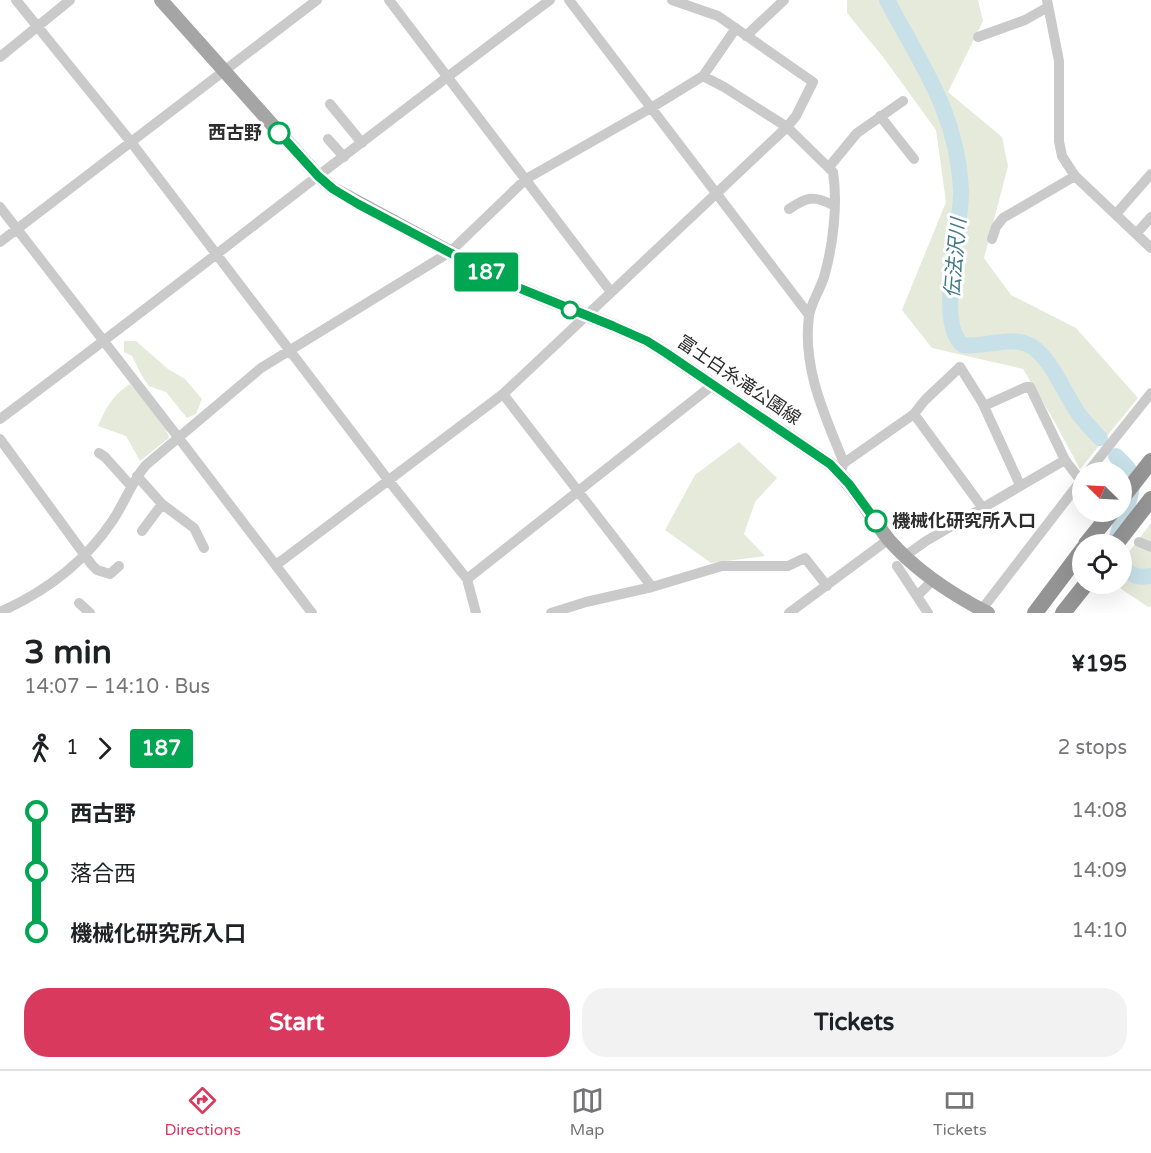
<!DOCTYPE html>
<html lang="en">
<head>
<meta charset="utf-8">
<style>
	body { margin:0; font-family:"Varela Round","Noto Sans JP",sans-serif; background:#f2f2f2; color:#202124; height:100vh; display:flex; flex-direction:column; font-size:22px; white-space:nowrap }
	* { box-sizing:border-box; margin:0 }
	p { font-size:20px; color:#757577 }
	.icon { flex:none; width:33px; height:33px; fill:none; stroke:currentColor; stroke-width:2; stroke-linecap:round; stroke-linejoin:round }
	.map { position:relative; height:613px; overflow:hidden }
	.details { display:flex; flex-direction:column; background:#fff; flex:1 }
	.details>* { flex:none }
	.badge { padding:0 12px; border-radius:4px; font-size:21px; line-height:39px }
	.needle { width:39px; rotate:294deg }
	.fabs { position:absolute; left:1072px; top:462px; display:grid; gap:12px }
	.fabs a { display:grid; place-items:center; width:60px; height:60px; border-radius:50%; background:#fff; box-shadow:0 6px 24px #0002; font-size:30px }
	.map>.badge { position:absolute; translate:-50% -50%; box-shadow:0 0 0 3px #fff }
	.legs { display:flex; align-items:center; gap:9px; height:66px; padding:0 24px; font-size:20px }
	.legs p { margin-inline-start:auto }
	.summary { display:flex; align-items:center; justify-content:space-between; height:102px; padding:0 24px }
	h1 { font-size:33px; font-weight:700; line-height:45px }
	.action { display:flex; gap:12px; margin-top:auto; padding:12px 24px }
	.action a { flex:1; height:69px; border-radius:24px; background:#da395e; color:#fff; font-size:24px; font-weight:700; line-height:69px; text-align:center }
	.action a+a { background:#f2f2f2; color:#202124 }
	ul { padding:0 24px; list-style:none }
	li { display:flex; align-items:center; gap:21px; height:60px; font-size:22px }
	li i { display:grid; place-items:center; width:9px; height:100%; margin:0 8px; background:currentColor }
	li i::after { content:''; width:15px; height:15px; margin:-8px; border:4px solid; border-radius:50%; background:#fff }
	li p { margin-inline-start:auto }
	li:first-child i { background:linear-gradient(#0000 50%,currentColor 0) }
	li:last-child i { background:linear-gradient(currentColor 50%,#0000 0) }
	.tab-bar { display:flex; justify-content:space-around; align-items:center; height:84px; border-top:2px solid #e0e0e0; background:#fff; font-size:16px; color:#757577 }
	.tab-bar a { display:grid; justify-items:center; gap:3px }
	.tab-bar .on { color:#da395e }
	.map>svg:first-child { display:block }
	.green { fill:#e5eadb }
	.lines { fill:none; stroke-linecap:round; stroke-linejoin:round }
	.river { stroke:#c8e1e9; stroke-width:16 }
	.minor { stroke:#cacaca; stroke-width:10 }
	.major { stroke:#a5a5a5; stroke-width:14 }
	.highway { stroke:#949494; stroke-width:16 }
	.line-1-casing { stroke:#fff; stroke-width:14 }
	.line-1 { stroke:#00a651; stroke-width:9 }
	.stop-1-dot { fill:#fff; stroke:#00a651; stroke-width:3 }
	.labels { text-anchor:middle; stroke-width:6; stroke-linejoin:round; paint-order:stroke }
	.stop-label { font-size:18px; font-weight:bold; fill:#2d2d2d; stroke:#fff; text-anchor:end }
	.street-label { font-size:18px; fill:#2d2d2d; stroke:#fff }
	.water-label { font-size:20px; font-style:italic; fill:#407989; stroke:#fff }
</style>
</head>
<body>
<div class="map">
<svg width="1151" height="613" viewBox="0 0 1151 613">
	<rect width="100%" height="100%" fill="#fff"/>
	<path class="green" d="M847,0h131l5,21 -35,71 54,45 6,29 -24,92 27,37 65,33 62,70 -58,71 -27,-50 -30,-50 -91,-21 -30,-38 44,-108 -10,-72 -53,-73 -36,-44z
		M124,341h12l32,28 17,10 17,20 -6,15 -9,4 -21,-26 -17,-6 -6,-8 -11,-22 -8,-4z
		M130,384c14,16 34,34 39,54l-29,23 -14,-25 -28,-10c8,-19 15,-31 32,-42z
		M739,442l38,36 -22,24 -11,32 21,22 -54,7 -46,-33 30,-55z
		M1151,523v83l-3,1 -34,-23h8v-23z"/>
	<g class="lines">
		<path class="river" d="M887,0c34,65 70,112 74,189 2,35 -27,134 2,156 19,3 47,-9 64,-1 21,8 37,48 49,66 6,10 16,19 24,28
			M1116,544c1,-20 24,-55 13,-74 -3,-5 -9,-10 -13,-14
			M1122,564c7,12 16,14 29,12"/>
		<path class="minor" d="M16,0l115,142 258,339 78,98 9,34
			M389,0l222,292
			M569,0l240,315
			M1047,0l12,61v80l3,15 13,20 76,72
			M746,36l38,-36
			M978,37l47,-17 23,-13
			M0,57l70,-57
			M703,76l21,11 63,40 46,45c5,32 0,74 -9,105 -4,13 -13,26 -15,39 -7,52 16,100 35,147l-4,10
			M330,104l32,39
			M880,116l34,43
			M328,139l16,18
			M829,167l28,-34 46,-32
			M0,207l178,230 134,176
			M789,209c18,-12 24,-14 44,-4
			M1116,214l35,-40
			M1136,234l15,-17
			M992,239l4,-12 7,-9 72,-42
			M0,242l317,-242
			M503,394l149,193
			M984,406l42,-19h4l35,73 16,21
			M0,419c185,-138 365,-282 550,-419
			M0,439l92,126 5,5 13,4 9,-8
			M99,453l6,4 26,29
			M844,463l70,-49
			M1088,472l63,-79
			M137,476l25,28 32,24 10,20
			M982,507l-68,-93 11,-14 35,-33 22,35 38,83
			M142,531l20,-27
			M1139,542l12,5
			M905,556l21,-15 139,-81
			M276,565l227,-171 284,-267 9,-11 17,-34 -95,-66 -46,-16
			M897,566l31,47
			M467,579l247,-195
			M917,596l15,-15
			M79,603l11,10
			M0,612c45,-20 85,-50 113,-92 12,-18 19,-39 33,-55l115,-97 189,-116 76,-73 125,-71 52,-32 33,-48
			M551,613l35,-11 66,-15 70,-21h66l17,-8 22,28
			M789,613l100,-74
			M979,613l104,-135"/>
		<path class="major" d="M161,0l157,176 15,13 176,95 104,42 34,15 19,12 164,111c24,22 39,51 59,76 28,32 62,54 99,73"/>
		<path class="highway" d="M1122,498l29,-37
			M1086,544l26,-32
			M1116,544l35,-45
			M1035,613l48,-64
			M1063,613l23,-29"/>
	</g>
	<g class="lines">
		<defs>
			<path id="line-1" d="M279,133l39,43 15,13 25,15 151,80 104,42 34,15 19,12 164,111 19,20 27,37"/>
		</defs>
		<use href="#line-1" class="line-1-casing"/>
		<use href="#line-1" class="line-1"/>
	</g>
	<g class="stop-1-dot">
		<circle cx="279" cy="133" r="10"/>
		<circle cx="570" cy="310" r="8"/>
		<circle cx="876" cy="521" r="10"/>
	</g>
	<g class="labels">
		<g class="stop-label">
			<text x="262" y="139">西古野</text>
			<text x="892" y="527" text-anchor="start">機械化研究所入口</text>
		</g>
		<g class="street-label">
			<text transform="translate(739 380) rotate(34)" y="6">富士白糸滝公園線</text>
		</g>
		<g class="water-label">
			<text transform="translate(955 258) rotate(-85)" y="7">伝法沢川</text>
		</g>
	</g>
</svg>
<div class="fabs">
<a><svg class="needle" viewBox="-14 -14 28 28"><path d="M0-13l5 13h-10z" fill="#e53935"/><path d="M0 13l5-13h-10z" fill="#757577"/></svg></a>
<a><svg class="icon" aria-label="locate" viewBox="0 0 24 24"><circle cx="12" cy="12" r="6"/><path d="M12 2v4M12 18v4M2 12h4M18 12h4"/></svg></a>
</div>
<b class="badge" style="left:486px;top:272px;background:#00a651;color:#fff">187</b>
</div>
<section class="details">
<div class="summary"><div><h1>3 min</h1><p>14:07 – 14:10 · Bus</p></div><b>¥195</b></div>
<div class="legs"><svg class="icon" aria-label="walk" viewBox="0 0 24 24"><circle cx="13" cy="4" r="2"/><path d="M13 8l-2 6 4 7M11 14l-3 7M7 12l3-4h3l4 4"/></svg>1<svg class="icon" aria-label="forward" viewBox="0 0 24 24"><path d="M9 5l7 7-7 7"/></svg><b class="badge" style="background:#00a651;color:#fff">187</b><p>2 stops</p></div>
<ul>
<li><i style="color:#00a651"></i><b>西古野</b><p>14:08</p></li>
<li><i style="color:#00a651"></i><span>落合西</span><p>14:09</p></li>
<li><i style="color:#00a651"></i><b>機械化研究所入口</b><p>14:10</p></li>
</ul>
<div class="action"><a>Start</a><a>Tickets</a></div>
</section>
<nav class="tab-bar">
<a class="on"><svg class="icon" aria-label="directions" viewBox="0 0 24 24"><path d="M12 3l9 9-9 9-9-9zM9 14v-3h6M13 9l2 2-2 2"/></svg>Directions</a>
<a><svg class="icon" aria-label="map" viewBox="0 0 24 24"><path d="M3 6l6-2 6 2 6-2v14l-6 2-6-2-6 2zM9 4v14M15 6v14"/></svg>Map</a>
<a><svg class="icon" aria-label="tickets" viewBox="0 0 24 24"><path d="M3 7h18v10H3zM15 7v10"/></svg>Tickets</a>
</nav>
</body>
</html>
